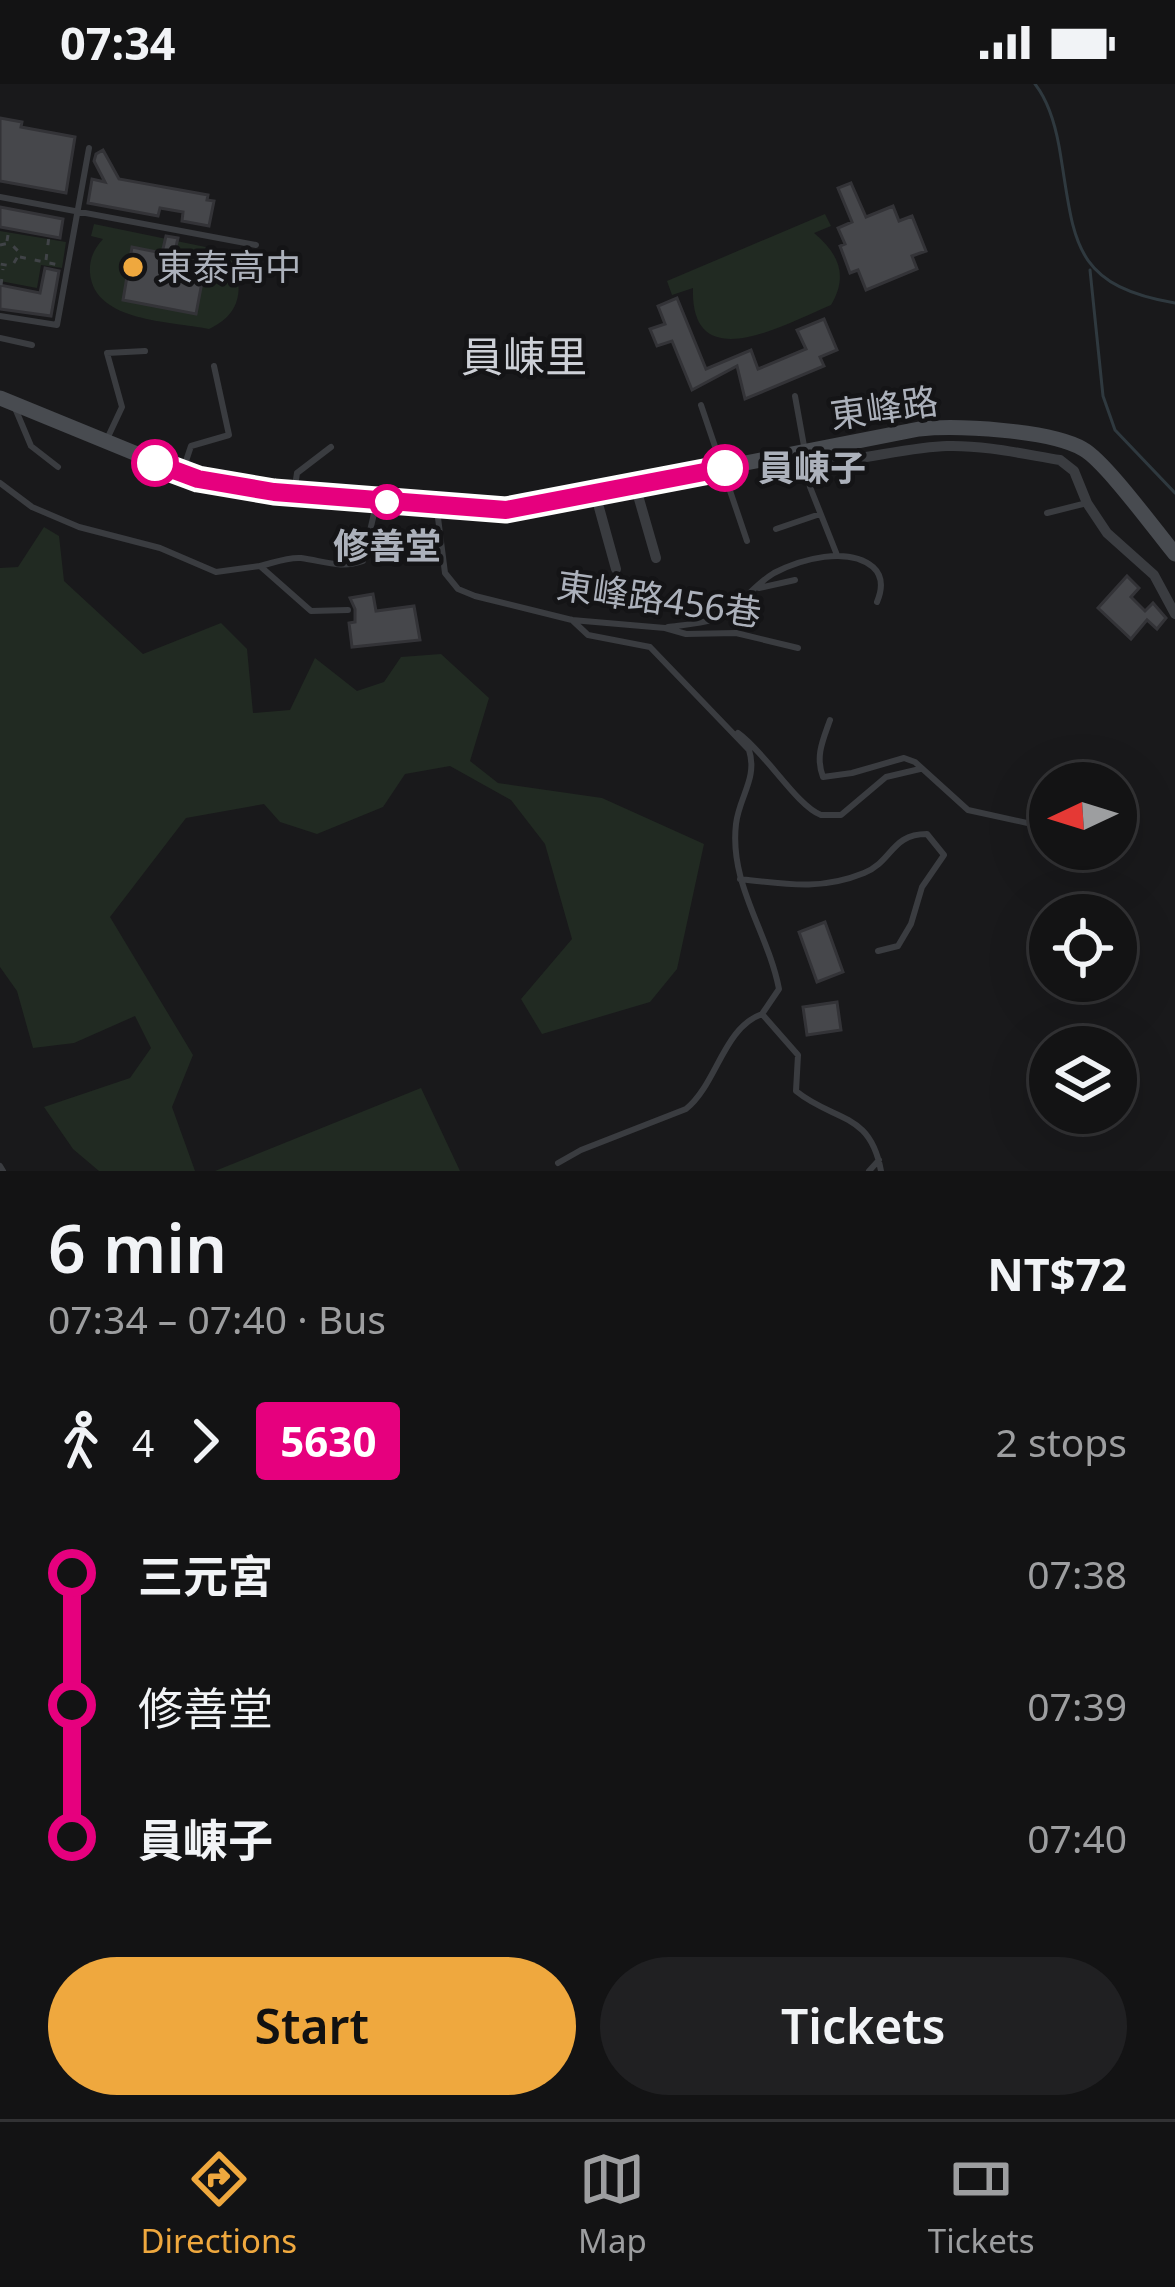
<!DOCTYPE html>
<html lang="en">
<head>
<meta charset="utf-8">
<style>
	body { margin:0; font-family:"Noto Sans","Noto Sans TC",sans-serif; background:#202022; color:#f1f3f6; height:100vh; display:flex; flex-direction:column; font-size:45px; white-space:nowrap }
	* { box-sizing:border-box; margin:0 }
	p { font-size:39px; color:#9d9ea0 }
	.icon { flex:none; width:66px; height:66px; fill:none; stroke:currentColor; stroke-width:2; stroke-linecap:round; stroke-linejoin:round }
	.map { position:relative; height:1087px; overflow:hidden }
	.side { display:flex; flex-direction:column; background:#131314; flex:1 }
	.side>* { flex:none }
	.badge { padding:0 24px; border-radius:9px; font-size:42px; line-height:78px }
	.needle { width:78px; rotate:266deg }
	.buttons { position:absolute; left:1029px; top:678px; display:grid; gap:24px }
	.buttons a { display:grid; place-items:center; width:108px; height:108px; border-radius:50%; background:#131314; box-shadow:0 12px 48px #0002,0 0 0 3px #323234; font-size:60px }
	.map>.badge { position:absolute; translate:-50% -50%; box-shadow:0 0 0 6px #fff }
	.legs { display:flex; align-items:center; gap:18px; height:132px; padding:0 48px; font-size:39px }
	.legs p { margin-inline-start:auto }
	.headline { display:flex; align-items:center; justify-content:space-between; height:204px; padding:0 48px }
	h1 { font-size:66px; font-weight:600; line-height:90px }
	.button { display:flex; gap:24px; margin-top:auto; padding:24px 48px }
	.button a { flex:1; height:138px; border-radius:72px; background:#efa83e; color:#111; font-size:48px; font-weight:600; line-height:138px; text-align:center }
	.button a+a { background:#202022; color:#f1f3f6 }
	ul { padding:0 48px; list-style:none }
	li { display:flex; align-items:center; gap:42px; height:132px; font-size:45px }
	li i { display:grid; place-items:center; width:18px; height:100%; margin:0 15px; background:currentColor }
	li i::after { content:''; width:30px; height:30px; margin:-15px; border:9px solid; border-radius:50%; background:#131314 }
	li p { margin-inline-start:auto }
	li:first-child i { background:linear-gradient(#0000 50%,currentColor 0) }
	li:last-child i { background:linear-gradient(currentColor 50%,#0000 0) }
	.status { display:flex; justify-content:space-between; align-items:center; height:84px; padding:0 60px; background:#131314; direction:ltr }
	.status svg { height:33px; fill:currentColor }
	.tabs { display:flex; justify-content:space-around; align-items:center; height:168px; border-top:3px solid #323234; background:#131314; font-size:33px; color:#9d9ea0 }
	.tabs a { display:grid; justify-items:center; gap:6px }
	.tabs .current { color:#efa83e }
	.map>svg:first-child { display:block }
	.green { fill:#212a22; fill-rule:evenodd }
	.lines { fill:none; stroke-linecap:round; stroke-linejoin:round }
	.stream { stroke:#2f393f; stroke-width:3 }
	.building { fill:#46474b; stroke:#333337; stroke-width:3 }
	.path { stroke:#404347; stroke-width:3; stroke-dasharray:6 9; stroke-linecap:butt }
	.service { stroke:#3a3c40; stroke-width:6 }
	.minor { stroke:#3a3c40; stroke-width:10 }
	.secondary { stroke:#484b50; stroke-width:15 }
	.line-1-casing { stroke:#fff; stroke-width:27 }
	.line-1 { stroke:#e6007e; stroke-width:18 }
	.poi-dot { fill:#efa83e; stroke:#141416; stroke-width:4.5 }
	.stop-1-dot { fill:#fff; stroke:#e6007e; stroke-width:6 }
	.labels { text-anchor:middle; stroke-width:9; stroke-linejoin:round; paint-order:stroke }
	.poi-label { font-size:36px; fill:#acb1bb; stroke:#141416; text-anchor:start }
	.street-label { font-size:36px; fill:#acb1bb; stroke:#141416 }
	.stop-label { font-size:36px; font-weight:bold; fill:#acb1bb; stroke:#141416; text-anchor:start }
	.quarter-label { font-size:42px; fill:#cdd0d7; stroke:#141416 }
</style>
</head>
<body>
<div class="status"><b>07:34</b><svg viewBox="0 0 49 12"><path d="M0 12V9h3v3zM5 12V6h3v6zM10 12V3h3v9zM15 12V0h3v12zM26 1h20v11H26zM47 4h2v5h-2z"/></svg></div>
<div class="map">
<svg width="1175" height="1087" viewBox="0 0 1175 1087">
	<rect width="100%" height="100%" fill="#19191b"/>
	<path class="green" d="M825,130l6,12 -17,7c24,20 35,42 17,72 -44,18 -141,75 -138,-17l-21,7 -5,-14z
		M94,140l160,33 -2,10 -19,-3c12,28 5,52 -24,65 -39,-8 -115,-7 -119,-56 -1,-14 4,-24 13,-34l-12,-3zM132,164l64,66 -73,-14z
		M0,147l66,11 -4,26 -21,-3 -4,23 -37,-7z
		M44,443l15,9 5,45 79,73 78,-31 26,26 6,64 37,-3 25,-52 42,33 27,-9 17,-25 40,-3 48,44 -19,63 28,22 104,15 102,46 -27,125 -27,33 -108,32 -21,-35 51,-60 -27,-95 -34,-44 -61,-34 -45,8 -22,33 -66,27 -37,-12 -16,-18 -78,14 -76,99 83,138 -21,52 23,64h-96l-26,-22 -29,-42 86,-29 21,-30 -16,-32 -61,27 -41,5 -16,-57 -17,-24v-399l18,-1z
		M421,1004l39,83h-245z"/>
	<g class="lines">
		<path class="stream" d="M1035,0c14,18 20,40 24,62 16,91 9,139 116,157
			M1090,186l13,126 12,34 60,63"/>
	</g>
	<path class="building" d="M0,34l22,4 -1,5 54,10 -9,56 -66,-12z
		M103,66l16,29 89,16 -1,5 7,1 -5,25 -27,-5 1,-9 -23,-4 -2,8 -70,-13 4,-24 13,3 -11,-21 2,-7z
		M851,99l15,34 27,-11 6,15 13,-5 14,35 -14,5 5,13 -51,21 -8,-20 -8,3 -10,-27 5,-2 -7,-16 14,-6 -14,-34z
		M0,123l63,12 -3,19 -60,-11z
		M166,152l12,2 -4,17 32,6 -10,53 -73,-14 9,-53 30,6z
		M45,184l14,3 -8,45 -51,-7v-24l40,8z
		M677,214l29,71 45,-19 7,19 48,-20 -9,-19 27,-11 13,31 -17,7 4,9 -79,33 -8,-33 -45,24 -20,-49 -15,5 -7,-17 15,-5 -7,-18z
		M1127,492l12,12 -8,9 14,14 8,-8 13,15 -9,11 -10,-9 -16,19 -33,-31z
		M373,510l3,17 38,-5 6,34 -68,7 -3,-24 6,-1v-13l-5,-11z
		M825,838l18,50 -26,10 -18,-50z
		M837,918l4,28 -34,5 -4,-28z"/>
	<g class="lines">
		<path class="path" d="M7,157l2,-12
			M0,161l10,-2 10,10 -8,13 -12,-2
			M20,173l39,8
			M46,176l3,-24
			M1,201l2,-16"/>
		<path class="service" d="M0,113l256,48
			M0,232l57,9 32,-177
			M0,254l32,7
			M795,312l9,50
			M701,321l46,136
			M15,324l16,38 27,21
			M107,355l15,-32 -15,-54 38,-2
			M807,381l3,22 27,68
			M183,386l8,-24 38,-11 -15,-69
			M0,399l32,24 47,20 81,21 56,24 44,-6
			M294,409l3,-20 34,-26
			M437,426l8,63 13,16 17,7 97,24 93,8 21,6 50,-1 62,15
			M1047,429l40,-10
			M776,445l44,-15
			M759,504l36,-8
			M348,526l-37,1 -51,-45c13,-3 27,-9 41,-8 23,3 40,11 62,3l13,-56
			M572,536l16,15 62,12 99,103c9,28 -10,47 -13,74 -7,60 32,108 43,165l-17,25 36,41 -2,36c38,31 74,20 85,80
			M668,543c15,-2 32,-3 47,-8 24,-10 37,-33 59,-46 27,-14 74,-27 99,-6 11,10 9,23 4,35
			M830,636c-7,20 -15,36 -7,57l29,-4 52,-15 11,4 53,48 82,18
			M738,649c28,20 58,72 83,82 2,0 18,0 20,0l45,-38 34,-8
			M740,795c45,5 80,12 124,-6 29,-12 27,-39 63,-39l17,21 -22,32 -11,37 -13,22 -20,5
			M558,1079l23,-13 105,-41c31,-25 37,-81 76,-95
			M0,1082l3,5
			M869,1087l10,-11"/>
		<path class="minor" d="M769,374c43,17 127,-11 178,-12 37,-1 76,8 113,14l14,11 13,32 20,30 47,42 21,39
			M635,401l21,73
			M595,409l21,76"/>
		<path class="secondary" d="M0,314l198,81 76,13 199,17 33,1 36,-7 377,-74c38,-4 131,1 164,20 22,12 73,82 92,105"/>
	</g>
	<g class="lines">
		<defs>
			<path id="line-1" d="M155,379l43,16 76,13 232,18 219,-42"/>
		</defs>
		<use href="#line-1" class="line-1-casing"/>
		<use href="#line-1" class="line-1"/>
	</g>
	<circle class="poi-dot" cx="133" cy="183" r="12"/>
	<g class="stop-1-dot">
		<circle cx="155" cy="379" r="21"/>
		<circle cx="725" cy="384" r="21"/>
		<circle cx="387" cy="418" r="15"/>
	</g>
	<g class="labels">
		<g class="poi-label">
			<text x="157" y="196">東泰高中</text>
		</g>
		<g class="street-label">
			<text transform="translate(884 324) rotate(-8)" y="13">東峰路</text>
			<text transform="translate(659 515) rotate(8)" y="13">東峰路456巷</text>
		</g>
		<g class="stop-label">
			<text x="758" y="397">員崠子</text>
			<text x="387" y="475" text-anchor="middle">修善堂</text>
		</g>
		<g class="quarter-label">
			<text x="524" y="288">員崠里</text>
		</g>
	</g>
</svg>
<div class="buttons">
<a><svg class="needle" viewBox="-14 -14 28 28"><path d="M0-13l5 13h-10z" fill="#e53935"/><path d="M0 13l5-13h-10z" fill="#9d9ea0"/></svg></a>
<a><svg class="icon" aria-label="locate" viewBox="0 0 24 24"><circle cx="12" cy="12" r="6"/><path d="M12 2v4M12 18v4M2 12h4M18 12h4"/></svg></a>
<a><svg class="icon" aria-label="layers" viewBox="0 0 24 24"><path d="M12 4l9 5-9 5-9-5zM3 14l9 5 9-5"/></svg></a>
</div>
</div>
<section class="side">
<div class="headline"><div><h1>6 min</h1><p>07:34 – 07:40 · Bus</p></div><b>NT$72</b></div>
<div class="legs"><svg class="icon" aria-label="walk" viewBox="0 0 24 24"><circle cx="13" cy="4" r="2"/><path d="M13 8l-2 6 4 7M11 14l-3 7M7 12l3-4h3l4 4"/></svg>4<svg class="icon" aria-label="forward" viewBox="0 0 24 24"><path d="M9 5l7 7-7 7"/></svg><b class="badge" style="background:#e6007e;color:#fff">5630</b><p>2 stops</p></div>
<ul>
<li><i style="color:#e6007e"></i><b>三元宮</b><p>07:38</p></li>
<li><i style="color:#e6007e"></i><span>修善堂</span><p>07:39</p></li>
<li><i style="color:#e6007e"></i><b>員崠子</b><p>07:40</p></li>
</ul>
<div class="button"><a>Start</a><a>Tickets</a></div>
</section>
<nav class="tabs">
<a class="current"><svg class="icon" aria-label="directions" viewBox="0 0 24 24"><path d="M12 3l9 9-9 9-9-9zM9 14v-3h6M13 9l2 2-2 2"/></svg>Directions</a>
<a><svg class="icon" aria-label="map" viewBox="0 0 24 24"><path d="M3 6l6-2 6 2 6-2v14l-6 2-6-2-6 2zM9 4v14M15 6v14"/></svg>Map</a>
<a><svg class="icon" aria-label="tickets" viewBox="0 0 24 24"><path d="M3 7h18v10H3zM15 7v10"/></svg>Tickets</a>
</nav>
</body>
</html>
